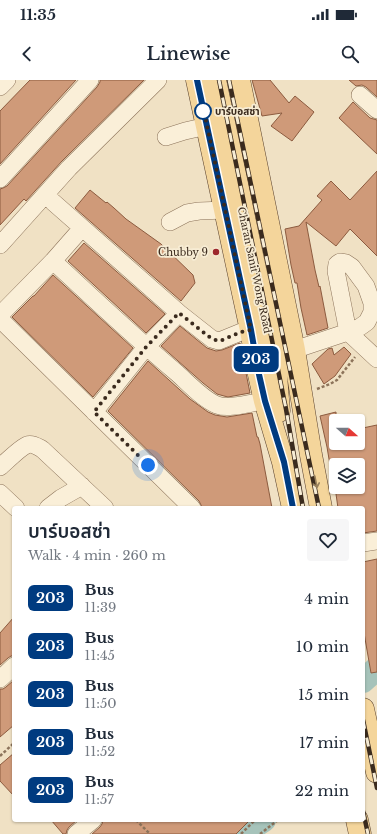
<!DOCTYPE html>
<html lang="en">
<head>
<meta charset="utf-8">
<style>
	body { margin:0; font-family:"Libre Baskerville","Noto Sans Thai",serif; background:#f6f6f7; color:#1f2937; height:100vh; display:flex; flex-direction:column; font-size:15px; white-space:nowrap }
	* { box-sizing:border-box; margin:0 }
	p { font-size:13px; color:#747a83 }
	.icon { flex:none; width:22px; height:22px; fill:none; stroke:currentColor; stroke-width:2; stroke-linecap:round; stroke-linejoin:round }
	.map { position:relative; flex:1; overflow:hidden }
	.drawer { position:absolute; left:12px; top:426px; width:353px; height:316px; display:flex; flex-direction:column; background:#fff; border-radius:4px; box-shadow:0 1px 3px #0004 }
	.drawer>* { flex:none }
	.badge { padding:0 8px; border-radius:6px; font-size:14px; line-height:26px }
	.needle { width:26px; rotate:111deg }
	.buttons { position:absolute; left:329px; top:334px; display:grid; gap:8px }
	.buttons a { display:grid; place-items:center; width:36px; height:36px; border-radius:4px; background:#fff; box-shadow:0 1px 3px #0004; font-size:20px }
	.you { position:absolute; width:20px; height:20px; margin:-10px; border:3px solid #fff; border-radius:50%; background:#1a73e8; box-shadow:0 0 0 6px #1a73e833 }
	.map>.badge { position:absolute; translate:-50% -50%; box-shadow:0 0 0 2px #fff }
	.round { display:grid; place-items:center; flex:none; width:42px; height:42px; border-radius:4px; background:#f6f6f7 }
	.head { display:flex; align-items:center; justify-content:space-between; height:68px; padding:0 16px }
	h1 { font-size:19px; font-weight:600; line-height:30px }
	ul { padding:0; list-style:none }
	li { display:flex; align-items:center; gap:12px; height:48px; padding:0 16px }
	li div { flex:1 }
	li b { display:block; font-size:15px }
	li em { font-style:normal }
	li .badge { min-width:44px; font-weight:700; text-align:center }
	.status { display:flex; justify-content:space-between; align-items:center; height:28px; padding:0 20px; background:#fff; direction:ltr }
	.status svg { height:11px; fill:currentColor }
	header { display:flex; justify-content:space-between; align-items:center; height:52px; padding:0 16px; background:#fff; font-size:18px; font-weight:600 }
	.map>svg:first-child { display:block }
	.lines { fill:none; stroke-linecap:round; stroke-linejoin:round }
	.river { stroke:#a6c3ba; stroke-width:24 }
	.building { fill:#cf9a79; stroke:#8c5b3f }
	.minor-casing { stroke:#8c735a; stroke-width:18 }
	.major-casing { stroke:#59412e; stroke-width:23 }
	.path { stroke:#8c735a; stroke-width:2.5; stroke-dasharray:3 2; stroke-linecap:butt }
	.minor { stroke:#faefd8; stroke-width:17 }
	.major { stroke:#f4d59b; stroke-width:22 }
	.rail-casing { stroke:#3b2b1e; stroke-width:4.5 }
	.rail { stroke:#f7ecd4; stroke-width:3; stroke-dasharray:9; stroke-linecap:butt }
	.oneway { stroke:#98805c }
	.line-casing { stroke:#fff; stroke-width:9 }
	.line { stroke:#003b80; stroke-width:6 }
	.walk { stroke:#3b2b1e; stroke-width:4; stroke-dasharray:0 7.2 }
	.stop-dot { fill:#fff; stroke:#003b80; stroke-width:2 }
	.poi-dot { fill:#9d272c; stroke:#f7ecd4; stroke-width:1.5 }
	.labels { text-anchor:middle; stroke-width:3.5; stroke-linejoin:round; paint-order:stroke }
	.stop-label { font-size:10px; font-weight:bold; fill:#3b2b1e; stroke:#f7ecd4; text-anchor:start }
	.poi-label { font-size:10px; fill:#3b2b1e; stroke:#f7ecd4; text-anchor:end }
	.street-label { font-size:10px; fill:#3b2b1e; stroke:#f7ecd4 }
</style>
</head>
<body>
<div class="status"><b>11:35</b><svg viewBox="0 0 49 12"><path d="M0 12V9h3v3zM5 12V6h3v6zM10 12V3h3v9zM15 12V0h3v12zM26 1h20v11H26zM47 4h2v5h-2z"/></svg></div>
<header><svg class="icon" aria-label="back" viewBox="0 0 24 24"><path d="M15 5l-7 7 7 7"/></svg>Linewise<svg class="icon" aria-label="search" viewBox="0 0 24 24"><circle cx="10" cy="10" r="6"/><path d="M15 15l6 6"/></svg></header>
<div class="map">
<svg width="377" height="754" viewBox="0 0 377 754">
	<rect width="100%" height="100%" fill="#f0e1c4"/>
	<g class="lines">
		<path class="river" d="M363,601l14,-13
			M246,754l3,-4 15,-10"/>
	</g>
	<path class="building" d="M30,0h46l-76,84v-53z
		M100,0h44l-82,81 -36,40 -2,-2 -24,26v-36l3,-1 4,-2 90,-99 3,-5z
		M252,0h18l19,23 6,-7 19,16 -22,29 -21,-15 11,-13 -20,3z
		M349,0h28v17l-11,-10 -4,-2 -6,1z
		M353,22l17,16 7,2v34l-38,-36z
		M377,91v85l-27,-27 -14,17 -30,-24 9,48 4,17 1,-1 8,42 -21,7 -6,-27 -4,-25h-2l-4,-18 -6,-36 14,-3 23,-26 -5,-4 14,-15 19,19z
		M90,110l16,13 1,-1 7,6 12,11 35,25 32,31 2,8 -14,18 -106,-93z
		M84,163l81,71 -19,19 -78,-72z
		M53,195l80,73 -40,49 -81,-80 21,-21h1z
		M180,246l27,22 9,3 6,-1 18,-7 10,50 -22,4 -4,-1 -7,-2 -14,-11 -42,-37z
		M344,267l7,7 -16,22 -11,8 -12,-20 16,-15 4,-1 2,7z
		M148,281l42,38 18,13 7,3 12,2 25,-4 5,24h1l2,7 12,64h-70l-1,-3 -2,-4 -91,-90z
		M336,332v31h23l-1,-14 19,-4v106l-14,2v-25h-25l-3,-21h28v-25l-13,3h-14v2l-4,1 -1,-3h-1l-3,-18 -7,-31z
		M377,479v113l-6,1 -8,-46v-65z
		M14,537v39h-3l-3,2 -8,7v-32z
		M14,600v45l-14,12v-48h3l3,-2z
		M14,673v43l-14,-15v-16z
		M51,740h26l-8,7 -2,3 -1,4h-3z
		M103,740h147l-14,14h-144l8,-7 2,-3z"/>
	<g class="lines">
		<defs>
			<path id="minor" d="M0,7l7,-7
				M360,15l17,15
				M166,57l19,-6 22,-5
				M0,99l90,-99
				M53,122l126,111 33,26 7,2 22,-9 10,-2
				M170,142l17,-9 12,-2 26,-1
				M0,165l69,-77 89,-88
				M53,181c41,38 81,76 124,112 11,10 27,27 40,32 13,5 34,-3 48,-4
				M0,235l53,-54 29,-33
				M0,239l192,189
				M294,270l54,-18 12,-5 7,-5 5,-10v-9l-6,-17 -14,-19 -6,-4 -6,-1 -3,2 -1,7 12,61 29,27
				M94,332l52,-65 33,-34
				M0,387c6,-5 21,-20 27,-22 5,-2 11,2 15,4l63,59
				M0,413l16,15
				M48,428l13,-10 21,-12
				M363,463l14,-2
				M0,599l14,-13
				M76,754l17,-14"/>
			<path id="major" d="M197,0l54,250 7,40 7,31 18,61 10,46
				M215,0l60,284 4,47
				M239,0l55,270 17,105 10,53
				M363,629l14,63
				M357,740l3,14"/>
		</defs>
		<use href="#minor" class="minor-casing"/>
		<use href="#major" class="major-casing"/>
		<path class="path" d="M317,309l13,-5 7,-4 18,-23
			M0,676l14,-13
			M136,740l14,14
			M241,754l14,-14
			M260,754l18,-14"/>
		<use href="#minor" class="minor"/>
		<use href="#major" class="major"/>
		<defs>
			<path id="rail" d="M219,0l67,329 17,99
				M229,0l90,428
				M363,640l14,68
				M363,731l5,23"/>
		</defs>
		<use href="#rail" class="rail-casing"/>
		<use href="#rail" class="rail"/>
	</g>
	<defs><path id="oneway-shaft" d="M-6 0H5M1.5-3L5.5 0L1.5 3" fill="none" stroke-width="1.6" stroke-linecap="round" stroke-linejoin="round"/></defs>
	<use class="oneway" href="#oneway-shaft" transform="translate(316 402) rotate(79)"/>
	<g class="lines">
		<defs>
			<path id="line" d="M197,0l54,250 7,40 7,31 19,61 9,46"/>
		</defs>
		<use href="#line" class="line-casing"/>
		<use href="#line" class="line"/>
		<path class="walk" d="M148,385l-54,-53 52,-65 33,-34 33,26 8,2 21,-9 10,-2 -48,-223v4"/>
	</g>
	<circle class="stop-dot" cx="203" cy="31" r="8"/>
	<circle class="poi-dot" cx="216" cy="172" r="4"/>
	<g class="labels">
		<g class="stop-label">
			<text x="215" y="35">บาร์บอสซ่า</text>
		</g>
		<g class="poi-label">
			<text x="208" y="176">Chubby 9</text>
		</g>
		<g class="street-label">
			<text transform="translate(255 190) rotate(78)" y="4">Charan Sanit Wong Road</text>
		</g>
	</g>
</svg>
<div class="buttons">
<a><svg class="needle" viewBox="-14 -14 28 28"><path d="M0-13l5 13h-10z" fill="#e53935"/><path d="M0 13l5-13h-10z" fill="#747a83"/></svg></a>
<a><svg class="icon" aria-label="layers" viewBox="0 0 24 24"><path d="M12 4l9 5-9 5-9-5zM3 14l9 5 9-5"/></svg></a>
</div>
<div class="you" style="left:148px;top:385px"></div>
<b class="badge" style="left:256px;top:279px;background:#003b80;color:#fff">203</b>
<section class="drawer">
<div class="head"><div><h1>บาร์บอสซ่า</h1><p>Walk · 4 min · 260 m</p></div><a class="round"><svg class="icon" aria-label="heart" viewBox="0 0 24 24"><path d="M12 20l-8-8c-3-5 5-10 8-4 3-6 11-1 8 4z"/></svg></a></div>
<ul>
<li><span class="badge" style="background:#003b80;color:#fff">203</span><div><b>Bus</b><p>11:39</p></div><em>4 min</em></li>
<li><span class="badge" style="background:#003b80;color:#fff">203</span><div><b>Bus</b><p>11:45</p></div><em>10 min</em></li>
<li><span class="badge" style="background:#003b80;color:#fff">203</span><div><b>Bus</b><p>11:50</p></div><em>15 min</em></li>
<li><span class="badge" style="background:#003b80;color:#fff">203</span><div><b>Bus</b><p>11:52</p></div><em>17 min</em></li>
<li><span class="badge" style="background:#003b80;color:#fff">203</span><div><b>Bus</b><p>11:57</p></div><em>22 min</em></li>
</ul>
</section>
</div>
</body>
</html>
